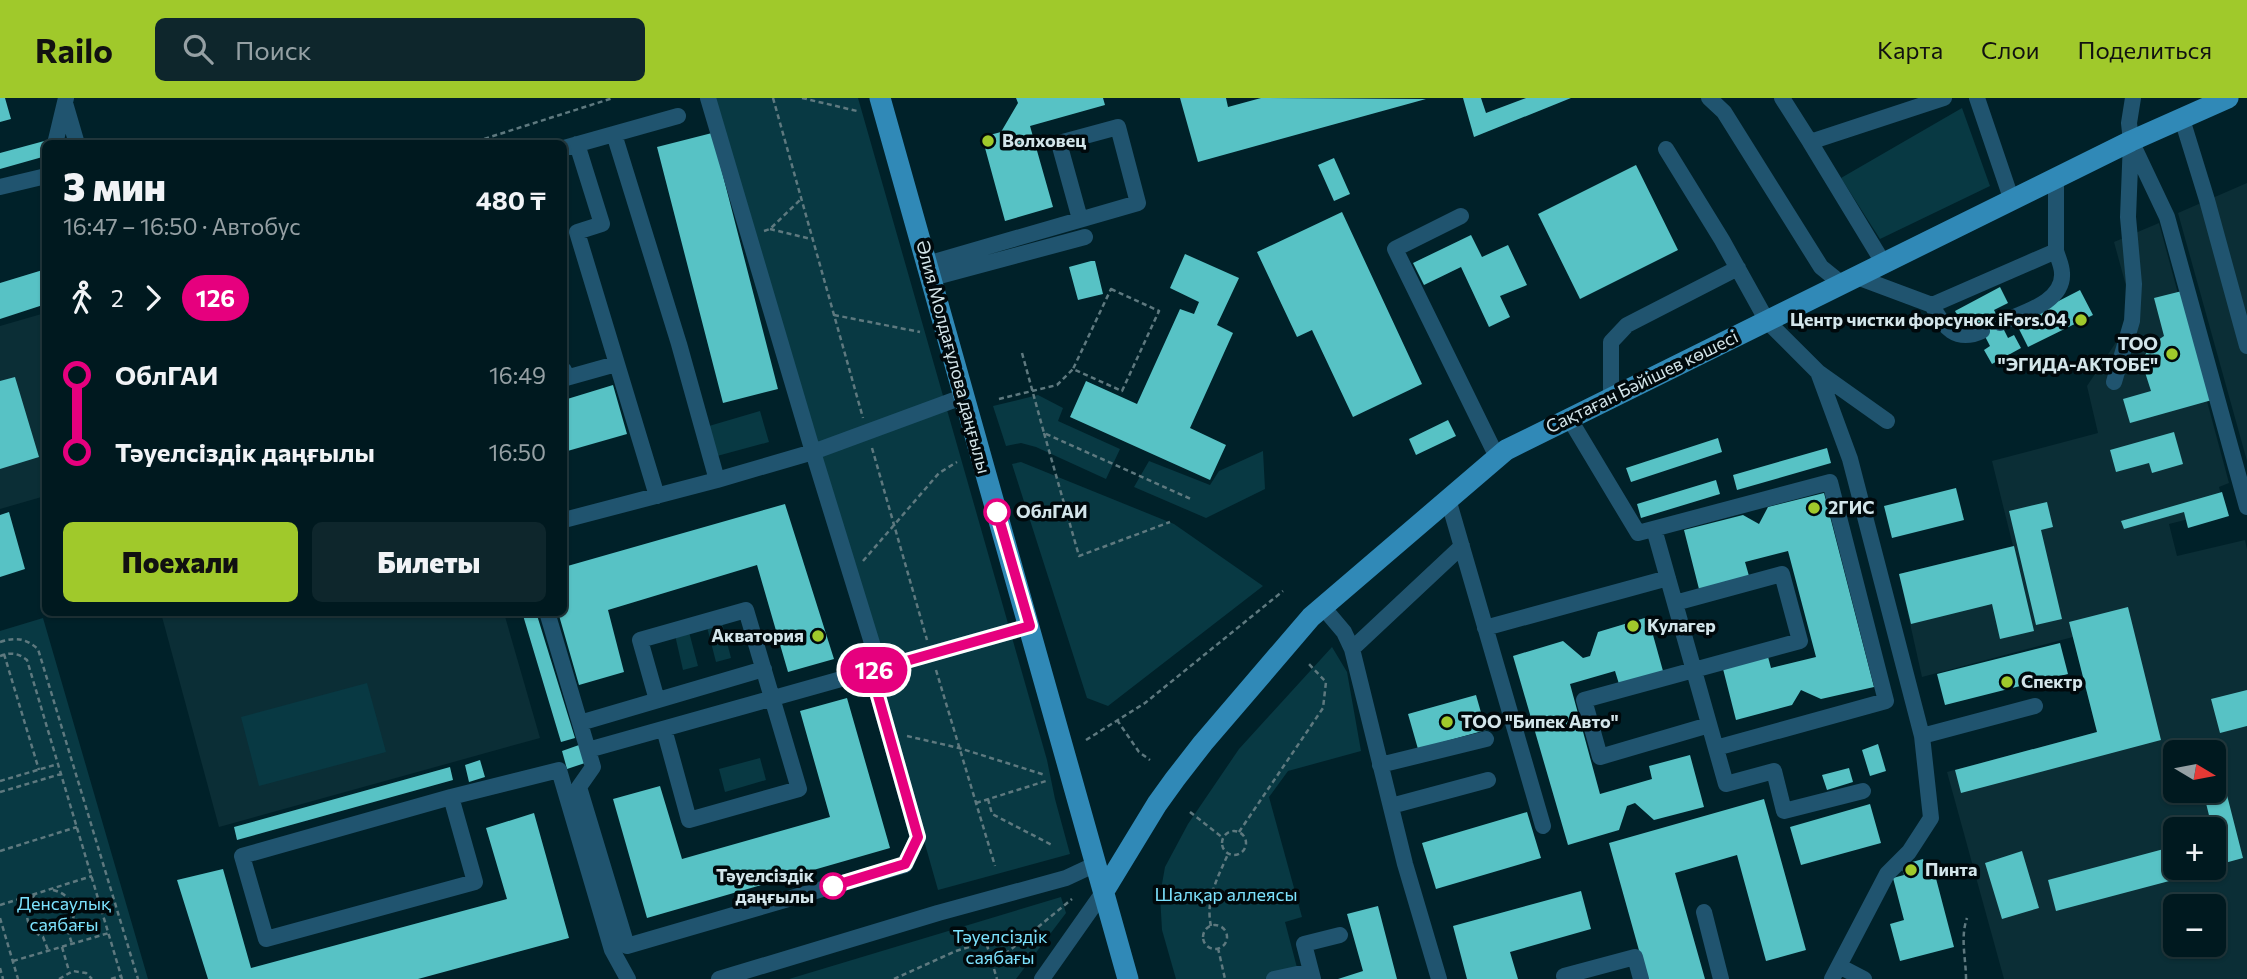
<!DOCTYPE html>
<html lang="ru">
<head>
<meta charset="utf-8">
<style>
	body { margin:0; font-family:Commissioner,sans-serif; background:#0e262c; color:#f1f3f6; height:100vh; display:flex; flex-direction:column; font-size:26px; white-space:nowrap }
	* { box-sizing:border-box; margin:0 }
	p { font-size:23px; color:#95a0a4 }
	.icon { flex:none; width:38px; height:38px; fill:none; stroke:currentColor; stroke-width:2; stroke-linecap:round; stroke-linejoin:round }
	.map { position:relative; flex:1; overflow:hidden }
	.drawer { position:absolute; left:42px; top:42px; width:525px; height:476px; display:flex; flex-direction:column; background:#00191f; border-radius:10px; box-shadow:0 2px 5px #0004,0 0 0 2px #22383d }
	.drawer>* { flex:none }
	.badge { padding:0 14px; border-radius:23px; font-size:24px; line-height:46px }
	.needle { width:46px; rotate:100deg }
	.fabs { position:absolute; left:2163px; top:642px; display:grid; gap:14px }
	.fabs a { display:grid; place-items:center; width:63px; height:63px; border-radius:10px; background:#00191f; box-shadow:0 2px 5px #0004,0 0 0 2px #22383d; font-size:35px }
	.map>.badge { position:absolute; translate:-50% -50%; box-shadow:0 0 0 4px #fff }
	.legs { display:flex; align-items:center; gap:10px; height:77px; padding:0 21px; font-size:23px }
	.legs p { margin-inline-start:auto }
	.head { display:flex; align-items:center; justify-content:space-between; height:119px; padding:0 21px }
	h1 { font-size:38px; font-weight:800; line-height:52px }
	.button { display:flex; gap:14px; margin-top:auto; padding:14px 21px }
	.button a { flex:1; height:80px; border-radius:10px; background:#a0c92b; color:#111; font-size:28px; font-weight:800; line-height:80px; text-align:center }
	.button a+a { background:#0e262c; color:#f1f3f6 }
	ul { padding:0 21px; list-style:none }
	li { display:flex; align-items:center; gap:24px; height:77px; font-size:26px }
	li i { display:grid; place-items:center; width:10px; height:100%; margin:0 9px; background:currentColor }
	li i::after { content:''; width:18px; height:18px; margin:-9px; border:5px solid; border-radius:50%; background:#00191f }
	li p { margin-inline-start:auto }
	li:first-child i { background:linear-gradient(#0000 50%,currentColor 0) }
	li:last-child i { background:linear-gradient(currentColor 50%,#0000 0) }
	header { display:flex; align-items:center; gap:42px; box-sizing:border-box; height:98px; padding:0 35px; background:#a0c92b; color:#111 }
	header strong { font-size:33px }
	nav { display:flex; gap:38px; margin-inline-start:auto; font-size:24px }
	.search { width:490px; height:63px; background:#0e262c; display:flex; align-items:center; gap:18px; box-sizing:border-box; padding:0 24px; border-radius:10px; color:#95a0a4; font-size:26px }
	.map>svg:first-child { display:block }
	.built { fill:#0b2e36; fill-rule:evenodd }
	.green { fill:#083943 }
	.building { fill:#57c2c5 }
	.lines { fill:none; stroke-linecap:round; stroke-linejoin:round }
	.path { stroke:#5e797f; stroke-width:2.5; stroke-dasharray:5 3.5; stroke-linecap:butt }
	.minor { stroke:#20546f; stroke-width:16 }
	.major { stroke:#3089b7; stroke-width:21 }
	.line-1-casing { stroke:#fff; stroke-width:16 }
	.line-1 { stroke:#e6007e; stroke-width:10 }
	.poi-dot { fill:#a0c92b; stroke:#00090c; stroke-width:2.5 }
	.stop-1-dot { fill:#fff; stroke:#e6007e; stroke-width:3.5 }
	.labels { text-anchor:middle; stroke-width:7; stroke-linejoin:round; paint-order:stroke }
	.poi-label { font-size:18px; font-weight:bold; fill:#d3e5ea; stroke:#00090c; text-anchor:start }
	.street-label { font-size:18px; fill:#d3e5ea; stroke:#00090c }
	.stop-label { font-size:18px; font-weight:bold; fill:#d3e5ea; stroke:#00090c; text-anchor:start }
	.park-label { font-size:18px; fill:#7ce2fd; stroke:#00090c }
</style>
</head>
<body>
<header>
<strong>Railo</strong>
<div class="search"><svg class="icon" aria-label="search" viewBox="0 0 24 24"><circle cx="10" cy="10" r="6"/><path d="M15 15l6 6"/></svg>Поиск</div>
<nav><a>Карта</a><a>Слои</a><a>Поделиться</a></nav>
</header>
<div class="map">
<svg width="2247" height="881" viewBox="0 0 2247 881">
	<rect width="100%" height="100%" fill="#002129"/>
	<path class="built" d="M2247,85v278l-69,-248z
		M2159,125l70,260 -10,4 6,23 -56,14 8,32 68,-16 2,9v430h-243l-57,-207 150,-40 -24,-95 -151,40 -23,-103 114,-28 -21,-85 106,-28 -11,-47 47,-71 -20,-73zM2175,654h39v39h-39zM2175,732h39v38h-39zM2175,808h39v39h-39z
		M45,215v183l-45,13v-183z
		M161,515h343l36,125 -321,89z"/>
	<path class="green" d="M714,0h144l189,662 8,39 15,55 -132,36z
		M1962,10l28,78 -110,53 -39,-61z
		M1038,297l25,13 -5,13 62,28 -14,30 -70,-32 -15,-4 -15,3 -13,-40z
		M760,313l9,31 -52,14 -8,-30z
		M1263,353l2,38 -59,29 -72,-31 15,-26 61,24 9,-14z
		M1021,364l153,62 89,62 -155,120 -21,-8 -75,-234z
		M43,520l105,361h-148v-348z
		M722,525l9,35 -15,4 -9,-35z
		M689,534l9,34 -15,4 -8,-35z
		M1332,549l15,25 14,79 -73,20 -19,26 33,120 -17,5 15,57h-124l-14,-49 -2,-35 5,-28 23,-43 51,-75z
		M367,585l19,69 -127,34 -18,-69z
		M760,660l6,22 -41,12 -6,-23z
		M1061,799l5,16 -50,66h-227z"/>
	<path class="building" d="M0,0h5l6,21 -11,3z
		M1016,0h87l2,7 -75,21 23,81 -48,14 -23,-84 19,-5 17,-29z
		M1180,0h46l2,9 33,-9 165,1 -228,63z
		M1463,0h18l5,15 40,-15h45l-97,39z
		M712,35l66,256 -55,14 -66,-256z
		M48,42l-2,16 -46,13v-16z
		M1334,60l16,36 -16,7 -16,-36z
		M1636,67l42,85 -98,49 -42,-85z
		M1342,114l80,172 -69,33 -41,-87 -15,7 -40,-85z
		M1471,137l11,22 26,-12 19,40 -27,11 10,21 -21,10 -28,-60 -37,18 -11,-22z
		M1185,156l54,24 -22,47 16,8 -43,95 36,17 -16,35 -140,-63 16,-36 51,23 43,-95 14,5 5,-12 -29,-14z
		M1091,163h4l8,33 -25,6 -9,-33z
		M46,171v35l-46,15v-36z
		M2000,189l8,16 -14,7 14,28 6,-3 7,13 -29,16 -8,-14 6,-4 -14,-27 -13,7 -8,-15z
		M2080,192l13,25 -65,32 -12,-24z
		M2182,193l30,109 -82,23 -7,-24 28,-8 -8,-25v-8l9,-14 12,-8 -10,-38z
		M15,279l24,80 -39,12v-88z
		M613,287l14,49 -63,18v-52z
		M1448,322l8,16 -40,19 -7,-16z
		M2174,334l9,32 -31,9 -3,-10 -33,9 -6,-22z
		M1718,340l4,14 -91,30 -5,-14z
		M1827,350l4,15 -94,27 -4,-15z
		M1716,382l4,14 -79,24 -4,-14z
		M1956,390l8,32 -72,18 -8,-32z
		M2222,394l7,24 -41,12 -4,-16 -60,17 -3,-8z
		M1824,395l50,194 -53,12 -20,-9 -9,15 -56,15 -14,-55 45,-12 4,15 45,-11 -28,-106 -43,11 4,14 -50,13 -15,-59 59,-15 16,9 9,-17z
		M2047,404l6,25 -12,3 21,89 -26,6 -27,-114z
		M785,406l49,155 -46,13 -31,-107 -149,45 16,62 -45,13 -21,-73h6v-45z
		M9,414l16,57 -25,8v-62z
		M2014,448l20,85 -34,8 -8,-35 -81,20 -12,-50z
		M2128,509l33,133 -200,53 -6,-23 142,-38 -28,-110z
		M522,514h14l39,126 -14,4z
		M1648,519l15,54 -44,13 -4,-13 -45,13 30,110 52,-15 -3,-13 41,-11 14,52 -50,13 -19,-17 -8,3 -8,24 -51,15 -55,-189 50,-15 20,17 7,-2 8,-24z
		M2060,545l8,31 -123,31 -8,-31z
		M2247,592v36l-27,7 -9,-34z
		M1476,597l10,35 -68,19 -10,-35z
		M847,600l43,150 -243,70 -34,-119 47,-13 22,73 148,-42 -30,-106z
		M1878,646l8,27 -16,5 -8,-26z
		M579,647l6,18 -18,6 -5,-18z
		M2215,650l28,110 -22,6 -18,-73h11v-39h-15z
		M480,662l5,17 -16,5 -4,-17z
		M450,669l3,13 -216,60 -3,-13z
		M1849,670l4,14 -26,8 -5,-15z
		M1764,701l42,151 -40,11 -29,-106 -62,18 30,106h-58l-38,-136z
		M1870,706l11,39 -80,22 -11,-38z
		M1527,714l14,46 -105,31 -14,-46z
		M534,715l35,125 -151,41h-210l-31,-99 46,-11 28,99 256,-69 -21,-71z
		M2175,748v22h15l2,7 -136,36 -8,-31z
		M2022,753l17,57 -37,11 -17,-56z
		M1923,761l3,11 7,-3 21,80 -54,14 -10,-37 14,-4 -11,-42 11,-3 -3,-10z
		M1581,793l10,38 -81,23 8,27h-51l-14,-53z
		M1378,808l19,73h-59l25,-8 -16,-57z"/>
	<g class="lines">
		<path class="path" d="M773,0l90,320
			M802,0l55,13
			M468,46l145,-46
			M770,131l41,10
			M764,133l6,-2 31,-30
			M1111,191l48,22 -37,80 -49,-22z
			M834,217l86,17
			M1022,255l22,80 147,66
			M43,294l3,-2
			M999,301l58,-14 16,-16
			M1044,335l35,123 91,-34
			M872,350l55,192
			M863,463l76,-88 18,-11
			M0,544c16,-5 25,-4 38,7l100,330
			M4,556l35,116
			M0,558c11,-4 18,-3 27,4l95,319
			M936,572l59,196
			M1117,622l22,32 11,8
			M907,638l52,12 86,27
			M1086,642l59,-37 138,-112
			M0,683l58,-17
			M0,694l61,-18
			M988,701l4,15 60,31
			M976,705l70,-22
			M1190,714l33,26
			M1222 745a12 12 0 1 1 24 0a12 12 0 1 1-24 0Z
			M1239,734l84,-124 3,-26 -19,-20
			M0,753l77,-24
			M53,792c21,5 26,24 15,41l4,13
			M35,796c-12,17 -11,34 8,43l5,13
			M0,807l92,-29
			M0,820l18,61
			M1203 839a12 12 0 1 1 24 0a12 12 0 1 1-24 0Z
			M1211,828c-6,-26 7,-49 17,-72
			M62,849l7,24
			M1218,850l7,31
			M13,863l96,-28
			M992,867l80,-66
			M0,870l3,11
			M59,881l14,-8 13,2 6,6
			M111,881l10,-3
			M894,881l62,-28 30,-9 11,37
			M1966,881c0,-21 -6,-41 1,-61"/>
		<path class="minor" d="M708,0l105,354 152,-56
			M1709,0l15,14 97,155 21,17
			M1782,0l28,44
			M1977,0l35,103
			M65,5l12,41
			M2182,21l25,81 40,146
			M614,36l65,210 38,136
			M2131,43l36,76 80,290
			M55,46l11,-46
			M577,46l25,80 -25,8 80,264
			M564,50l114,-32
			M1666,51l56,91 45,81 51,51 32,87 72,277 9,82 -22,34 -22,22 -55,105
			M0,89l46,-11
			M1461,118l-66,33 102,208
			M927,166l211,-61 -20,-76 -59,16 21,76
			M1884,166l-74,-122 134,-44
			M1857,179l75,28 124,-54v-71
			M932,180l153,-41
			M1932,207c11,22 24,38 50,26
			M2000,225c21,-10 64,-20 62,-50 0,-7 -4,-15 -6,-22
			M564,272l2,8 50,-14
			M1818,274l69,49
			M2114,284l18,-61 2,-37 -6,-67 3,-76 -2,-18 4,-25
			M1611,300v-56l16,-17 111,-57
			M1569,320l69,115 192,-51 56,219 -170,47
			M1448,401l95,327
			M564,422l153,-40 96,-28 67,217
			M1654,431l72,255 48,-13 10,40 79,-20
			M1675,505l107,-29 18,67 -216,59 16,57 109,-32
			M1322,508l22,26 8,17 53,215 34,115
			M547,514l46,155 -14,20 48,159 278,-81 13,-28 -47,-166
			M1485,530l183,-50
			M1352,551l110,-103
			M657,602l-17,-60 106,-30 53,179 -110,31 -25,-91
			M580,625l184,-54
			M1922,638l113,-30
			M588,652l442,-124
			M1380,667l106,-26
			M451,699l24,85 -209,57 -24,-83 209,-59 108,-27 53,180 16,29
			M1391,708l97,-26
			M1704,814l17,67
			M1839,868l25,13
			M719,881l219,-66 128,-35 30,-14
			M1042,881l62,-88
			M1274,881l37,-8
			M1313,881l-9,-35 36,-9
			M1565,881l-1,-3 71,-19 6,22"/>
		<path class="major" d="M880,0l248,881
			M1104,793l53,-87 18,-25 28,-36 108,-126 195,-167 625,-309 97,-43"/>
	</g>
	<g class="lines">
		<defs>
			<path id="line-1" d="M833,788l72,-22 13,-27 -47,-166 159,-45 -33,-114"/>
		</defs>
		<use href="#line-1" class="line-1-casing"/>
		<use href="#line-1" class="line-1"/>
	</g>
	<g class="poi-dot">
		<circle cx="988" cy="43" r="7"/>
		<circle cx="2081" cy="222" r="7"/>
		<circle cx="2172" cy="256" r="7"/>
		<circle cx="1814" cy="410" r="7"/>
		<circle cx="1633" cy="528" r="7"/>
		<circle cx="818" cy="538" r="7"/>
		<circle cx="2007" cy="584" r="7"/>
		<circle cx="1447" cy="624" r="7"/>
		<circle cx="1911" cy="772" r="7"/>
	</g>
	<g class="stop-1-dot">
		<circle cx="997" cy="414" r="12"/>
		<circle cx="833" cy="788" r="12"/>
	</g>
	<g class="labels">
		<g class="poi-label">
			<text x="1002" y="49">Волховец</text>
			<text x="2067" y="228" text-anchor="end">Центр чистки форсунок iFors.04</text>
			<text x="2158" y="252" text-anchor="end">ТОО<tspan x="2158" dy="21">"ЭГИДА-АКТОБЕ"</tspan></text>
			<text x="1828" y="416">2ГИС</text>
			<text x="1647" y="534">Кулагер</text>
			<text x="804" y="544" text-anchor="end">Акватория</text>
			<text x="2021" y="590">Спектр</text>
			<text x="1461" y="630">ТОО "Бипек Авто"</text>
			<text x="1925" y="778">Пинта</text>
		</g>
		<g class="street-label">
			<text transform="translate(953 259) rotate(75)" y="6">Әлия Молдағұлова даңғылы</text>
			<text transform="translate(1642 284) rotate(-26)" y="6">Сақтаған Бәйішев көшесі</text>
		</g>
		<g class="stop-label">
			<text x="1016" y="420">ОблГАИ</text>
			<text x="814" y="784" text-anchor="end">Тәуелсіздік<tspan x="814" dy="21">даңғылы</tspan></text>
		</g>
		<g class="park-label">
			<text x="1226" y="803">Шалқар аллеясы</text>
			<text x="64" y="812">Денсаулық<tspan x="64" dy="21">саябағы</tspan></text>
			<text x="1000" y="845">Тәуелсіздік<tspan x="1000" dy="21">саябағы</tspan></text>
		</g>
	</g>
</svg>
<div class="fabs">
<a><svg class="needle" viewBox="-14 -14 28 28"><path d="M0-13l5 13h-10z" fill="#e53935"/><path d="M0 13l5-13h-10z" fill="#95a0a4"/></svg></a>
<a>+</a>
<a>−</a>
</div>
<b class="badge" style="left:874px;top:572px;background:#e6007e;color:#fff">126</b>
<section class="drawer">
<div class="head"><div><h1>3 мин</h1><p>16:47 – 16:50 · Автобус</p></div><b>480 ₸</b></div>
<div class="legs"><svg class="icon" aria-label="walk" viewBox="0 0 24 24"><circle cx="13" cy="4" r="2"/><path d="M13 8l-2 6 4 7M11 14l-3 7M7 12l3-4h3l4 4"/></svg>2<svg class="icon" aria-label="forward" viewBox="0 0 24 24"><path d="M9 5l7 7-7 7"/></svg><b class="badge" style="background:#e6007e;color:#fff">126</b></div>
<ul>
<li><i style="color:#e6007e"></i><b>ОблГАИ</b><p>16:49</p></li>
<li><i style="color:#e6007e"></i><b>Тәуелсіздік даңғылы</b><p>16:50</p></li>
</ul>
<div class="button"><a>Поехали</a><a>Билеты</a></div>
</section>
</div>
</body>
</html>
